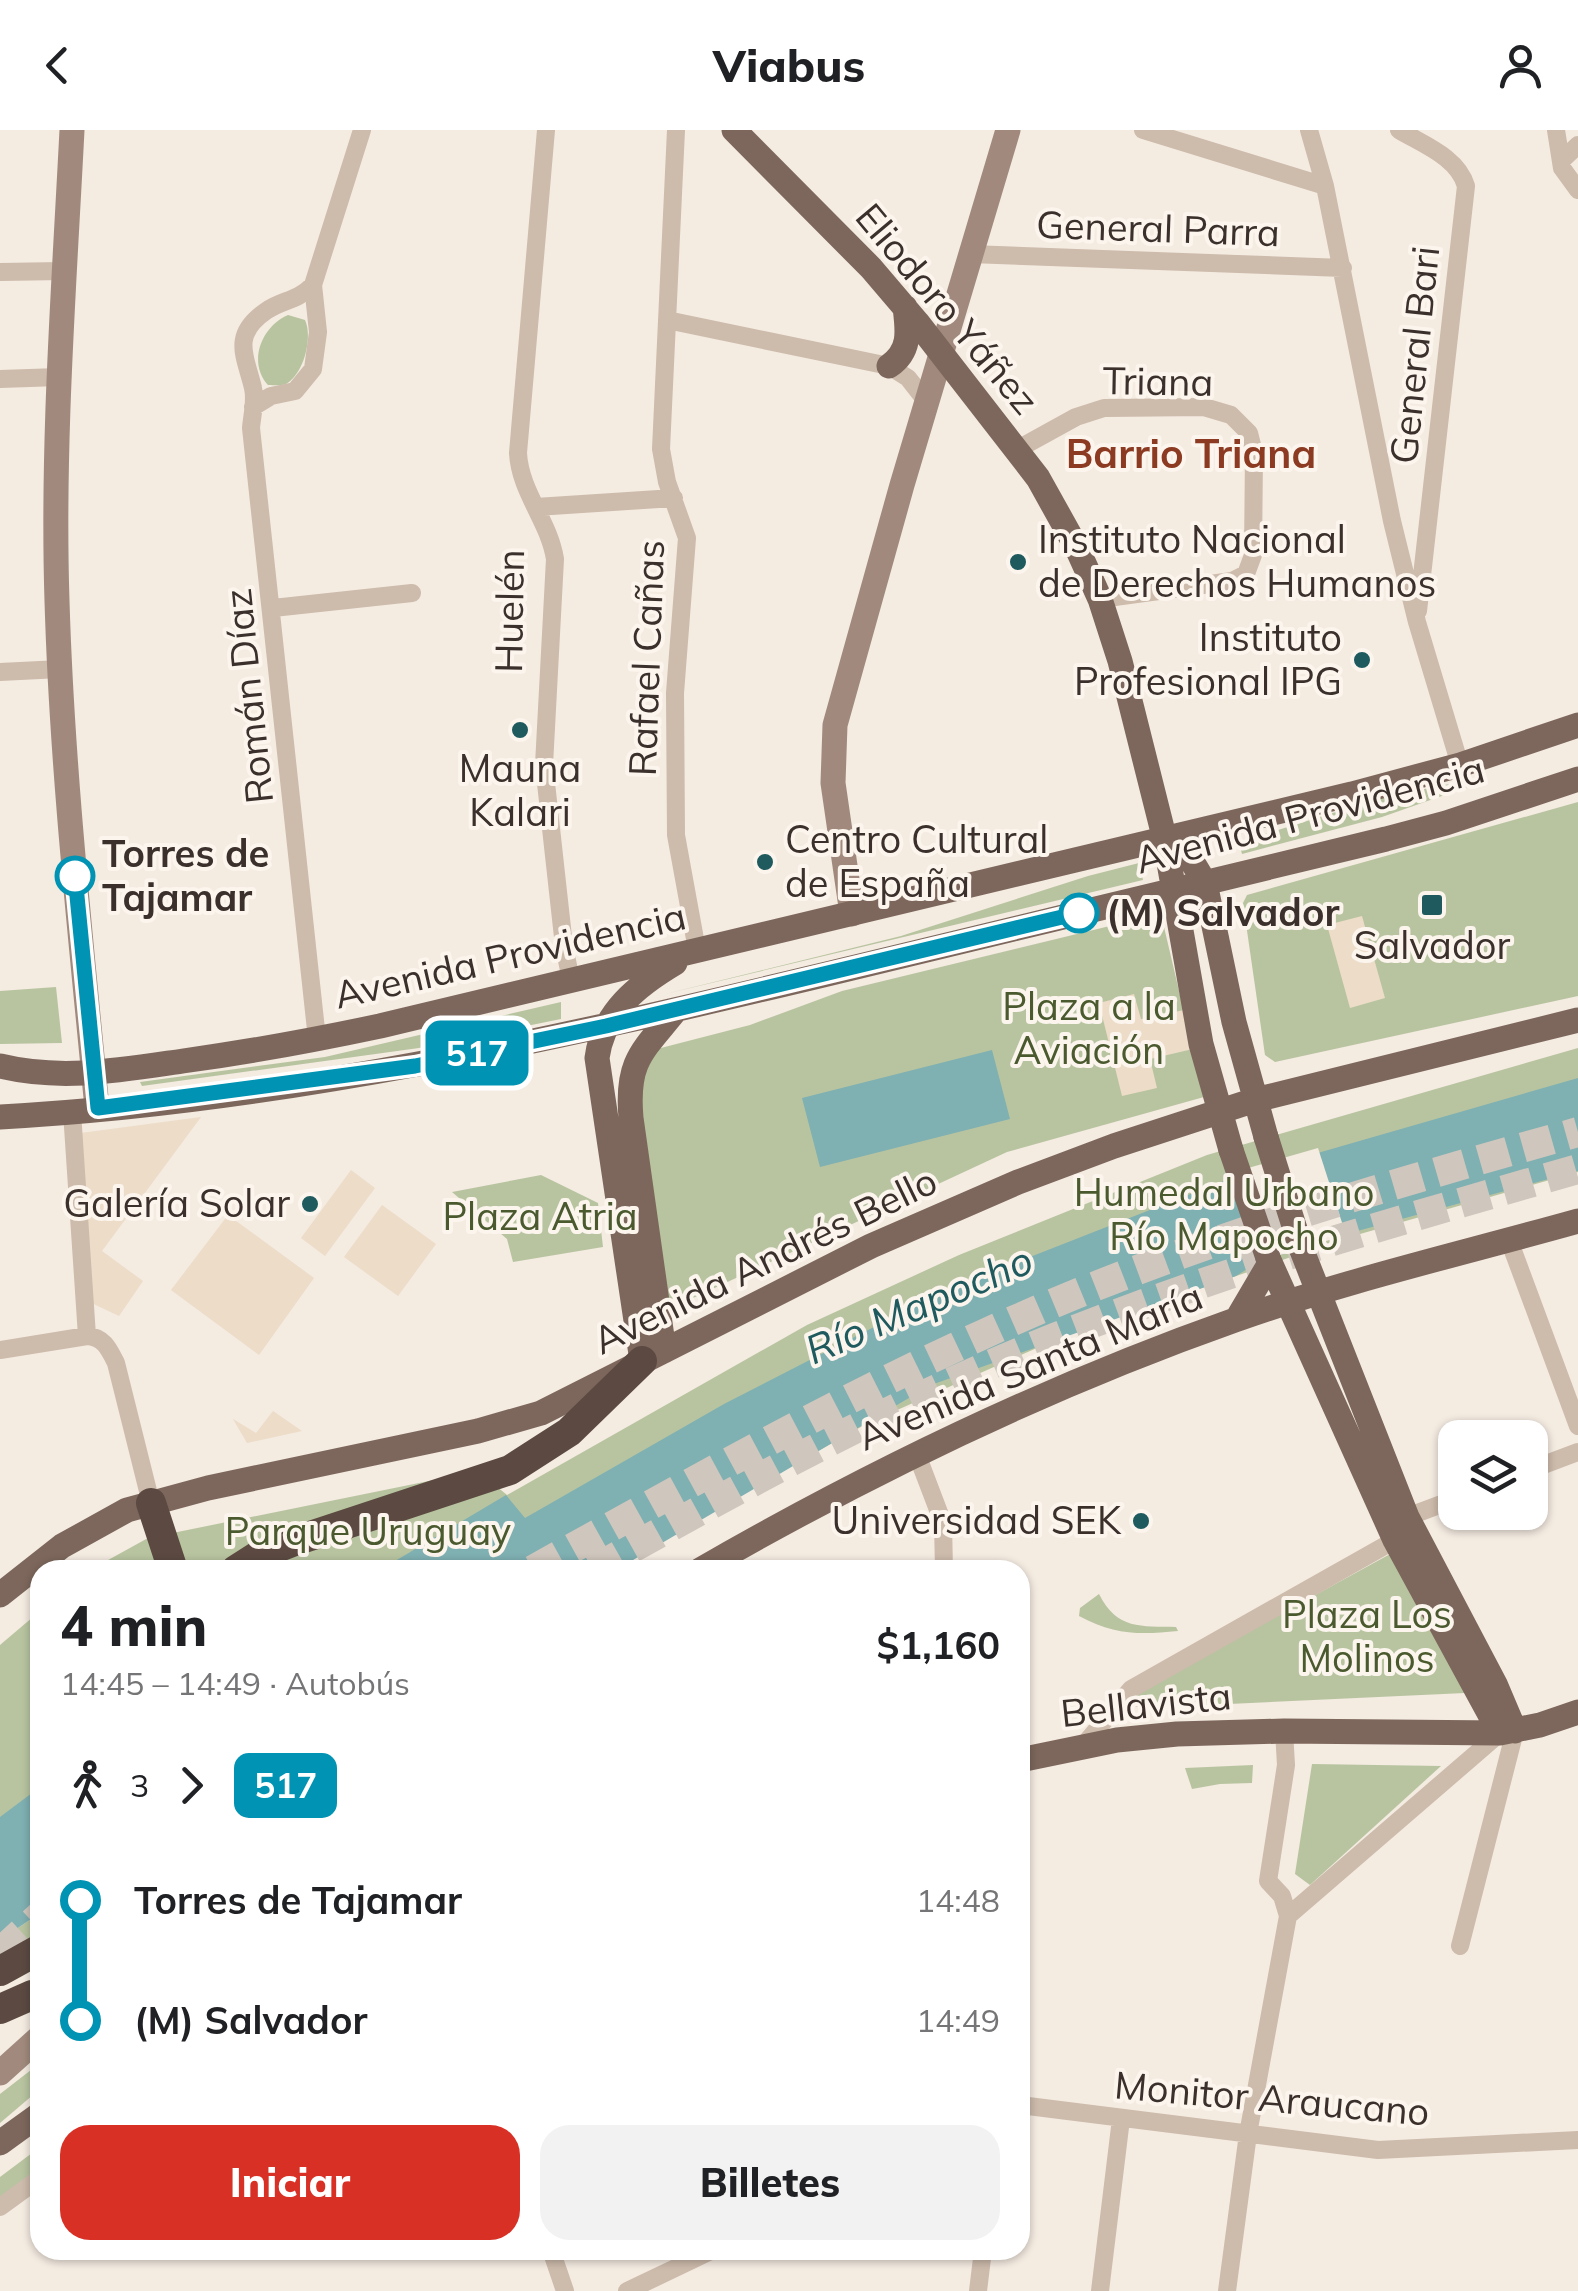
<!DOCTYPE html>
<html lang="es">
<head>
<meta charset="utf-8">
<style>
	body { margin:0; font-family:Mulish,sans-serif; background:#f2f2f2; color:#202124; height:100vh; display:flex; flex-direction:column; font-size:38px; white-space:nowrap }
	* { box-sizing:border-box; margin:0 }
	p { font-size:32px; color:#757577 }
	.icon { flex:none; width:55px; height:55px; fill:none; stroke:currentColor; stroke-width:2; stroke-linecap:round; stroke-linejoin:round }
	.map { position:relative; flex:1; overflow:hidden }
	.details { position:absolute; left:30px; top:1430px; width:1000px; height:700px; display:flex; flex-direction:column; background:#fff; border-radius:30px; box-shadow:0 2px 8px #0004 }
	.details>* { flex:none }
	.badge { padding:0 20px; border-radius:15px; font-size:35px; line-height:65px }
	.fabs { position:absolute; left:1438px; top:1290px; display:grid; gap:20px }
	.fabs a { display:grid; place-items:center; width:110px; height:110px; border-radius:20px; background:#fff; box-shadow:0 2px 8px #0004; font-size:50px }
	.map>.badge { position:absolute; translate:-50% -50%; box-shadow:0 0 0 5px #fff }
	.legs { display:flex; align-items:center; gap:15px; height:110px; padding:0 30px; font-size:32px }
	.legs p { margin-inline-start:auto }
	.overview { display:flex; align-items:center; justify-content:space-between; height:170px; padding:0 30px }
	h1 { font-size:55px; font-weight:800; line-height:75px }
	.action { display:flex; gap:20px; margin-top:auto; padding:20px 30px }
	.action a { flex:1; height:115px; border-radius:30px; background:#d93025; color:#fff; font-size:40px; font-weight:800; line-height:115px; text-align:center }
	.action a+a { background:#f2f2f2; color:#202124 }
	ul { padding:0 30px; list-style:none }
	li { display:flex; align-items:center; gap:35px; height:120px; font-size:38px }
	li i { display:grid; place-items:center; width:15px; height:100%; margin:0 12px; background:currentColor }
	li i::after { content:''; width:25px; height:25px; margin:-12px; border:8px solid; border-radius:50%; background:#fff }
	li p { margin-inline-start:auto }
	li:first-child i { background:linear-gradient(#0000 50%,currentColor 0) }
	li:last-child i { background:linear-gradient(currentColor 50%,#0000 0) }
	header { display:flex; justify-content:space-between; align-items:center; height:130px; padding:0 30px; background:#fff; font-size:45px; font-weight:800 }
	.map>svg:first-child { display:block }
	.green { fill:#b8c4a0 }
	.plaza { fill:#ecdcc8 }
	.water { fill:#7fb0b2 }
	.pier { fill:#f4ebe1 }
	.lines { fill:none; stroke-linecap:round; stroke-linejoin:round }
	.highway-tunnel { stroke:#cfc6bd; stroke-width:30; stroke-dasharray:30 15; stroke-linecap:butt }
	.street { stroke:#cdbbac; stroke-width:18 }
	.secondary { stroke:#a18a7d; stroke-width:25 }
	.primary { stroke:#7d675c; stroke-width:25 }
	.highway { stroke:#5c4a42; stroke-width:30 }
	.primary-bridge { stroke:#7d675c; stroke-width:25 }
	.line-1-casing { stroke:#fff; stroke-width:22 }
	.line-1 { stroke:#0093b3; stroke-width:15 }
	.poi-dot { fill:#1f5a5e; stroke:#fbf5ee; stroke-width:4 }
	.stop-1-dot { fill:#fff; stroke:#0093b3; stroke-width:5 }
	.labels { text-anchor:middle; stroke-width:8; stroke-linejoin:round; paint-order:stroke }
	.street-label { font-size:38px; fill:#3b302b; stroke:#fbf5ee }
	.poi-label { font-size:38px; fill:#3b302b; stroke:#fbf5ee; text-anchor:end }
	.stop-label { font-size:38px; font-weight:bold; fill:#3b302b; stroke:#fbf5ee; text-anchor:start }
	.park-label { font-size:38px; fill:#4a5a2e; stroke:#fbf5ee }
	.neighbourhood-label { font-size:40px; font-weight:bold; fill:#8c3b22; stroke:#fbf5ee }
	.water-label { font-size:40px; font-style:italic; fill:#1f5a5e; stroke:#fbf5ee }
</style>
</head>
<body>
<header><svg class="icon" aria-label="back" viewBox="0 0 24 24"><path d="M15 5l-7 7 7 7"/></svg>Viabus<svg class="icon" aria-label="person" viewBox="0 0 24 24"><circle cx="12" cy="8" r="4"/><path d="M4 21q1-7 8-7t8 7"/></svg></header>
<div class="map">
<svg width="1578" height="2161" viewBox="0 0 1578 2161">
	<rect width="100%" height="100%" fill="#f4ebe1"/>
	<path class="green" d="M288,185l17,5c8,17 -1,54 -19,64 -6,2 -11,1 -18,1 -21,-23 -6,-59 20,-70z
		M1475,649l1,5 -94,33 -140,37 -3,-12 145,-45z
		M1578,672v194l-303,66 -10,-7 -22,-152 4,-8z
		M1139,733l4,17 -478,114 236,-58 187,-60z
		M1151,786l13,11 40,170 -197,55 -329,153 -11,-3 -33,-207 23,-46 93,-24 92,-34z
		M56,857l6,56 -62,1v-53z
		M561,872v17l-142,29 -277,38 -2,-4 185,-25z
		M1578,918v124l-232,66 -280,97 -198,88 -176,98 -80,49h-522l58,-32 330,-67 29,24 300,-170 152,-70 248,-100z
		M541,1045l57,28 5,44 -90,15 -6,-23 -55,-47z
		M1392,1423l73,140 -323,15 -11,-3 1,-10z
		M1099,1464c18,36 42,32 77,33l2,4c-39,4 -63,4 -99,-15l1,-8z
		M40,1481v292l-40,24v-282z
		M1312,1634l129,2 -131,119 -15,-11z
		M1253,1635l-1,18 -32,1 -28,5 -7,-21z
		M40,1783v30l-40,22v-25z
		M40,1933v26l-40,34v-29z
		M40,2017v24l-40,29v-23z"/>
	<path class="plaza" d="M1362,786l23,82 -35,10 -23,-83z
		M1134,864l7,25 43,-9 9,39 -43,10 7,29 -35,8 -23,-93z
		M201,987l-99,134 41,30 -24,35 -36,-17 -10,-165z
		M351,1040l24,18 -50,68 -24,-18z
		M382,1075l54,39 -38,52 -54,-39z
		M228,1085l86,63 -55,77 -88,-65z
		M273,1281l29,20 -55,12 -14,-24 23,14z"/>
	<path class="water" d="M992,920l18,69 -190,48 -18,-69z
		M1578,948v93l-228,62 -90,28 -24,15 -305,109 -315,185h-236l126,-75 19,23 199,-114 222,-114 288,-113z
		M40,1657v126l-40,27v-123z"/>
	<path class="pier" d="M1318,1018l28,87 -86,26 -26,-89z"/>
	<g class="lines">
		<path class="highway-tunnel" d="M533,1440c170,-94 340,-190 519,-266 171,-72 348,-122 526,-172
			M593,1440c149,-84 300,-167 459,-231 172,-69 348,-119 526,-170
			M0,1823l40,-37"/>
		<path class="street" d="M546,0l-28,323c2,39 31,68 37,106l-11,206 20,181 7,34
			M676,0l-15,319 6,33 20,56 -12,155 1,142 21,115
			M1143,0l182,56
			M1309,0l16,56 67,335 25,101 43,143
			M1399,0c23,14 59,27 67,56l-48,425
			M1556,0l6,38 16,22
			M1561,31l17,-16
			M970,124l373,14
			M0,142l63,-1
			M313,155c-17,17 -30,14 -47,26 -36,25 -20,46 -13,77 3,12 -1,28 -2,40l66,611
			M667,190l222,46 19,12 18,23
			M0,249l59,-2
			M253,277l18,-11 24,-5 18,-22 5,-37 -5,-47 49,-155
			M1016,320l60,-33 28,-9 100,-1 27,8 18,18 5,20 -1,102 -7,19 -14,7 -132,18
			M536,377l138,-9
			M273,478l139,-15
			M0,542l60,-3
			M72,982l15,224
			M1509,1110l69,186
			M0,1220l87,-14c17,1 22,13 29,27l35,140
			M916,1322l27,71 1,47
			M1530,1340l48,-18
			M1407,1387l48,-18
			M1082,1617l49,-58 264,-149
			M1288,1786l212,-183
			M1460,1816l55,-215
			M1020,1975l358,45 200,-10
			M0,2077l40,-29
			M551,2120l14,41
			M627,2161l86,-41
			M978,2161l5,-41
			M1100,2161l21,-172
			M1227,2161l21,-157 40,-218 -6,-20 -14,-15 18,-116 -2,-34"/>
		<path class="secondary" d="M72,0c-8,157 -20,314 -15,471 5,169 24,339 40,507
			M852,784l-19,-131 2,-58 67,-240 106,-355
			M0,1943l40,-36"/>
		<path class="primary" d="M734,0l137,138 46,54 121,156 39,70 23,51 20,62 45,179 36,204 30,106
			M889,236c22,-15 19,-35 16,-59
			M1165,710l25,18 15,25 29,139 32,115
			M0,936c61,15 121,4 183,-5 66,-9 131,-21 197,-35l972,-232 108,-29 118,-40
			M0,987c280,-15 555,-78 827,-143 186,-45 373,-90 559,-135l60,-16 132,-44
			M1301,1118l106,269 88,167 20,47
			M1268,1128l127,282 105,193
			M1237,1189l33,-56
			M664,1221l-33,-233c-5,-57 11,-66 45,-108
			M642,1231l-45,-303c6,-46 41,-73 78,-95
			M700,1440c172,-99 348,-184 535,-250 112,-40 229,-67 343,-99
			M0,1465l62,-49 65,-36 81,-22 270,-57 63,-18 330,-167 147,-64 96,-36 141,-46 323,-80
			M1020,1630l97,-20 60,-6 107,-3 216,2 40,-8 38,-13
			M0,2013l40,-29"/>
		<path class="highway" d="M151,1373l22,67
			M236,1440l25,-16 31,-12 218,-72 59,-38 73,-71
			M0,1841l40,-22
			M0,1879l32,-14"/>
		<path class="primary-bridge" d="M1266,1007l35,111
			M1231,1020l37,108"/>
	</g>
	<g class="lines">
		<defs>
			<path id="line-1" d="M75,746l23,232 317,-42 191,-40 473,-113"/>
		</defs>
		<use href="#line-1" class="line-1-casing"/>
		<use href="#line-1" class="line-1"/>
	</g>
	<g class="poi-dot">
		<circle cx="1018" cy="432" r="10"/>
		<circle cx="1362" cy="530" r="10"/>
		<circle cx="520" cy="600" r="10"/>
		<circle cx="765" cy="732" r="10"/>
		<rect x="1420" y="763" width="24" height="24" rx="5"/>
		<circle cx="310" cy="1074" r="10"/>
		<circle cx="1141" cy="1391" r="10"/>
	</g>
	<g class="stop-1-dot">
		<circle cx="75" cy="746" r="18"/>
		<circle cx="1079" cy="783" r="18"/>
	</g>
	<g class="labels">
		<g class="street-label">
			<text transform="translate(1158 99) rotate(2)" y="13">General Parra</text>
			<text transform="translate(947 179) rotate(50)" y="13">Eliodoro Yáñez</text>
			<text transform="translate(1415 225) rotate(-84)" y="13">General Bari</text>
			<text transform="translate(1158 252) rotate(1)" y="13">Triana</text>
			<text transform="translate(510 481) rotate(-89)" y="13">Huelén</text>
			<text transform="translate(647 528) rotate(-88)" y="13">Rafael Cañas</text>
			<text transform="translate(249 566) rotate(-96)" y="13">Román Díaz</text>
			<text transform="translate(1310 685) rotate(-15)" y="13">Avenida Providencia</text>
			<text transform="translate(510 826) rotate(-13)" y="13">Avenida Providencia</text>
			<text transform="translate(765 1131) rotate(-26)" y="13">Avenida Andrés Bello</text>
			<text transform="translate(1030 1237) rotate(-23)" y="13">Avenida Santa María</text>
			<text transform="translate(1146 1575) rotate(-6)" y="13">Bellavista</text>
			<text transform="translate(1272 1969) rotate(5)" y="13">Monitor Araucano</text>
		</g>
		<g class="poi-label">
			<text x="1038" y="423" text-anchor="start">Instituto Nacional<tspan x="1038" dy="44">de Derechos Humanos</tspan></text>
			<text x="1342" y="521">Instituto<tspan x="1342" dy="44">Profesional IPG</tspan></text>
			<text x="520" y="652" text-anchor="middle">Mauna<tspan x="520" dy="44">Kalari</tspan></text>
			<text x="785" y="723" text-anchor="start">Centro Cultural<tspan x="785" dy="44">de España</tspan></text>
			<text x="1432" y="829" text-anchor="middle">Salvador</text>
			<text x="290" y="1087">Galería Solar</text>
			<text x="1121" y="1404">Universidad SEK</text>
		</g>
		<g class="stop-label">
			<text x="102" y="737">Torres de<tspan x="102" dy="44">Tajamar</tspan></text>
			<text x="1106" y="796">(M) Salvador</text>
		</g>
		<g class="park-label">
			<text x="1089" y="890">Plaza a la<tspan x="1089" dy="44">Aviación</tspan></text>
			<text x="1224" y="1076">Humedal Urbano<tspan x="1224" dy="44">Río Mapocho</tspan></text>
			<text x="540" y="1100">Plaza Atria</text>
			<text x="368" y="1415">Parque Uruguay</text>
			<text x="1367" y="1498">Plaza Los<tspan x="1367" dy="44">Molinos</tspan></text>
		</g>
		<g class="neighbourhood-label">
			<text x="1191" y="338">Barrio Triana</text>
		</g>
		<g class="water-label">
			<text transform="translate(919 1175) rotate(-23)" y="14">Río Mapocho</text>
		</g>
	</g>
</svg>
<div class="fabs">
<a><svg class="icon" aria-label="layers" viewBox="0 0 24 24"><path d="M12 4l9 5-9 5-9-5zM3 14l9 5 9-5"/></svg></a>
</div>
<b class="badge" style="left:477px;top:923px;background:#0093b3;color:#fff">517</b>
<section class="details">
<div class="overview"><div><h1>4 min</h1><p>14:45 – 14:49 · Autobús</p></div><b>$1,160</b></div>
<div class="legs"><svg class="icon" aria-label="walk" viewBox="0 0 24 24"><circle cx="13" cy="4" r="2"/><path d="M13 8l-2 6 4 7M11 14l-3 7M7 12l3-4h3l4 4"/></svg>3<svg class="icon" aria-label="forward" viewBox="0 0 24 24"><path d="M9 5l7 7-7 7"/></svg><b class="badge" style="background:#0093b3;color:#fff">517</b></div>
<ul>
<li><i style="color:#0093b3"></i><b>Torres de Tajamar</b><p>14:48</p></li>
<li><i style="color:#0093b3"></i><b>(M) Salvador</b><p>14:49</p></li>
</ul>
<div class="action"><a>Iniciar</a><a>Billetes</a></div>
</section>
</div>
</body>
</html>
